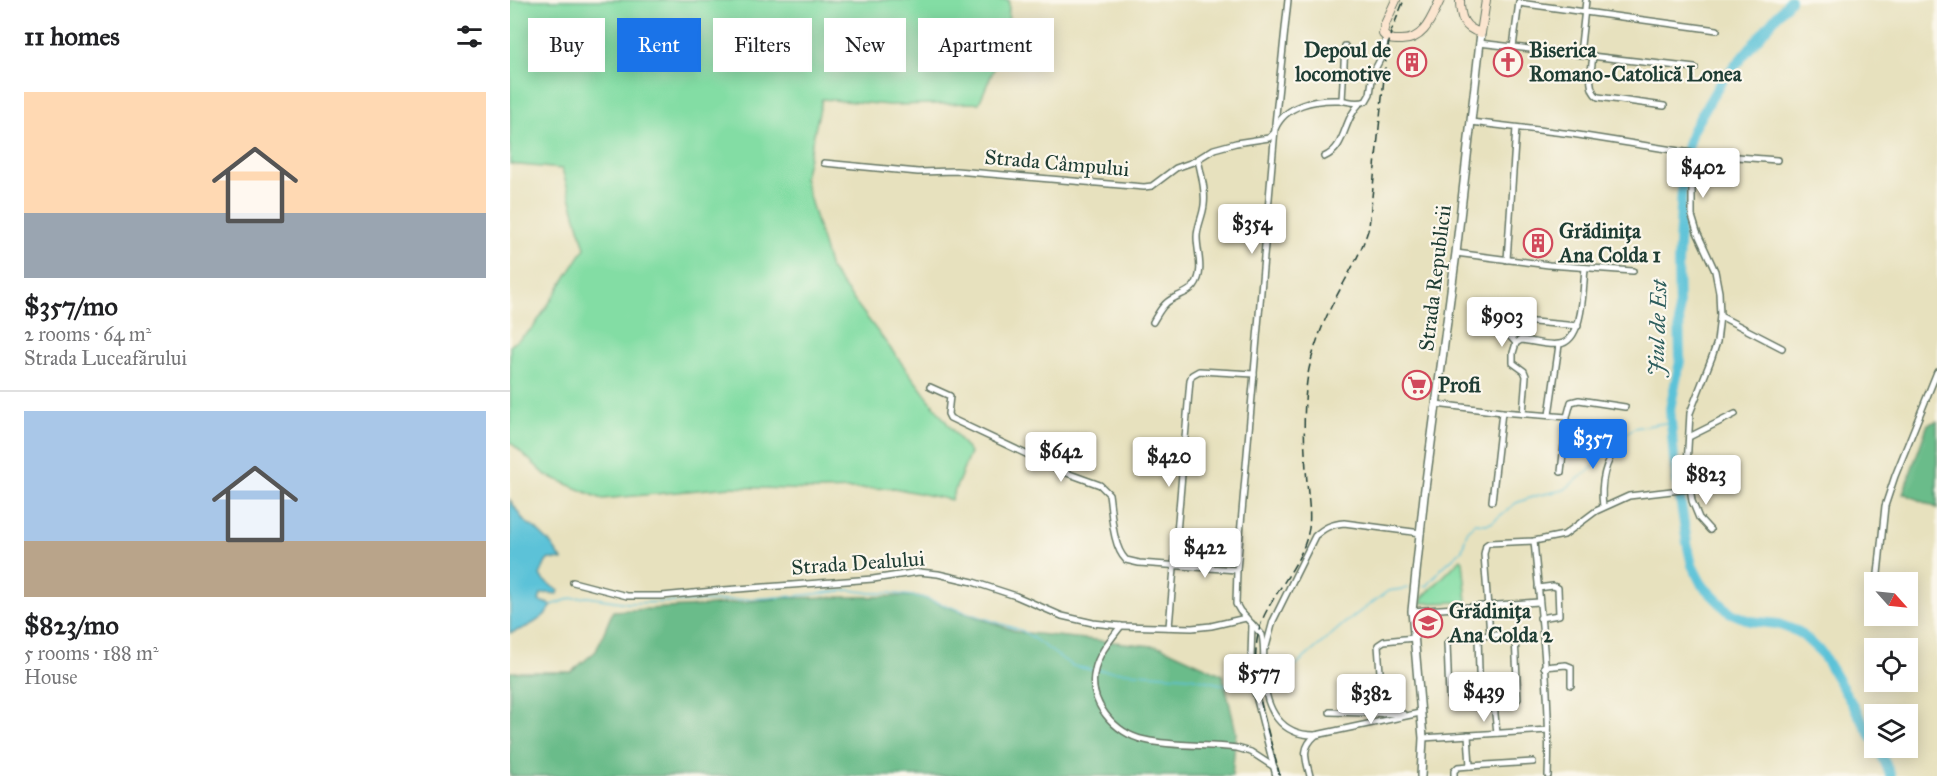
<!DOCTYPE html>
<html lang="en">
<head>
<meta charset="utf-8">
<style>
  :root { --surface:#fff; --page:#f2f2f2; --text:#202124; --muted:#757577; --line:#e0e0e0; --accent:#1a73e8 }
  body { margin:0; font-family:"IM FELL Great Primer",serif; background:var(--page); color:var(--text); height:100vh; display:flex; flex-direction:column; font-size:22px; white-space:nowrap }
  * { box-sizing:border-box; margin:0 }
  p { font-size:20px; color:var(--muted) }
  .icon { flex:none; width:33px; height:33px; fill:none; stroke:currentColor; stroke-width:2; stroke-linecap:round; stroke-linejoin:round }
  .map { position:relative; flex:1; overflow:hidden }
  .sheet { display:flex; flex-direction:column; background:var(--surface); width:510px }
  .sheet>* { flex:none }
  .guide { position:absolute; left:18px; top:18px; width:570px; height:54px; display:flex; gap:12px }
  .needle { width:39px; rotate:117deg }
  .fabs { position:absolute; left:1354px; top:572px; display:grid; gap:12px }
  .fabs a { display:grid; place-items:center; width:54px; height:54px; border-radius:0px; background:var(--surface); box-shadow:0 3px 15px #0003; font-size:30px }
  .price { position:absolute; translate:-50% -51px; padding:0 14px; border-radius:6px; background:#fff; color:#222; font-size:20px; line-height:39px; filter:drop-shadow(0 2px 3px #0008) }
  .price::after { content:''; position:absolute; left:50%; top:36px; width:18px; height:14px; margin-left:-9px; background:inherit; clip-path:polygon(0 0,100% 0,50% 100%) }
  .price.current { background:var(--accent); color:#fff }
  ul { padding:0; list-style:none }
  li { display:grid; align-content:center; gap:12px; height:318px; padding:0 24px }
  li+li { border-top:2px solid var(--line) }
  li span { display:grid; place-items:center; height:186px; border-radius:0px; color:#555 }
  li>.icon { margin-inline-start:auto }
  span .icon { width:108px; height:108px; fill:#fffc; stroke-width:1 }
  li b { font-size:26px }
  h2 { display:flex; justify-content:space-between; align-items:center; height:72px; padding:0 24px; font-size:26px }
  .chip { padding:0 21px; border-radius:0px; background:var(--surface); box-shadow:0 3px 15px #0003; font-size:21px; line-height:54px }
  .chip.current { background:var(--accent); color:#fff }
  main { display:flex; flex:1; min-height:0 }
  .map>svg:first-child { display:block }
  .green { fill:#83dda4; stroke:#518d6c; stroke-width:1.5 }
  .forest { fill:#6abc8a; stroke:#447c5f; stroke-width:1.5 }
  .water { fill:#5bc2d8; stroke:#3d8086; stroke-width:1.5 }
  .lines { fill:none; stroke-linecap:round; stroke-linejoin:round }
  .stream { stroke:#5bc2d8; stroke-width:1.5 }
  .river { stroke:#5bc2d8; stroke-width:10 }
  .minor-casing { stroke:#657664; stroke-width:8 }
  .tertiary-casing { stroke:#657664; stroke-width:10 }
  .secondary-casing { stroke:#657664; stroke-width:10 }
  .minor { stroke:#fff; stroke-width:5 }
  .tertiary { stroke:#fff; stroke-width:7 }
  .secondary { stroke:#fbe5cf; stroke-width:8 }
  .rail { stroke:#1f3d34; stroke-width:1.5; stroke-dasharray:9 4.5; stroke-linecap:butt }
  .labels { text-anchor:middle; stroke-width:4.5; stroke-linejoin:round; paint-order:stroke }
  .poi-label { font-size:21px; font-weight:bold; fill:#1f3d34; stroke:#fbf7ec; text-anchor:start }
  .street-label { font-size:21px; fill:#1f3d34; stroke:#fbf7ec }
  .water-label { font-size:22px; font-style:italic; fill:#2e5e5d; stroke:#fbf7ec }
</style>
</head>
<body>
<main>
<section class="sheet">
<h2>11 homes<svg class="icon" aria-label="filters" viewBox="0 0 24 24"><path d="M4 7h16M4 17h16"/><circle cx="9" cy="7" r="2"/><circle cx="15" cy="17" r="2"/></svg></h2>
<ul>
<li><span style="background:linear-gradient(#ffd9b3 65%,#9aa5b1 0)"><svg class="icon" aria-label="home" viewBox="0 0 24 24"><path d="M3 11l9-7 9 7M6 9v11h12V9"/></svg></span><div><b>$357/mo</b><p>2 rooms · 64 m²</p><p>Strada Luceafărului</p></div></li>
<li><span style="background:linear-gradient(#a9c7e8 70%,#b9a48a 0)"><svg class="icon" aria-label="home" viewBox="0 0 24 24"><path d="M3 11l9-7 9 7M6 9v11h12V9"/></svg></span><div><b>$823/mo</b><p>5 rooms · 188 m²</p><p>House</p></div></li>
</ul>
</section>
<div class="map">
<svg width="1427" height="776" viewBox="0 0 1427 776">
  <rect width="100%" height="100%" fill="#fbf7ec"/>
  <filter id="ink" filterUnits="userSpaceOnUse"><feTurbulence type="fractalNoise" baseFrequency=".0167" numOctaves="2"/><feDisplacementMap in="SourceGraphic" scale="12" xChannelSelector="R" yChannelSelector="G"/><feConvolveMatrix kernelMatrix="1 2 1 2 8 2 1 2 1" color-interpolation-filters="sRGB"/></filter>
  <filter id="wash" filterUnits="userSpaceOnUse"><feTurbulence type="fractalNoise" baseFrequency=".008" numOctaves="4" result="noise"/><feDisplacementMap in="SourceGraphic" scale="24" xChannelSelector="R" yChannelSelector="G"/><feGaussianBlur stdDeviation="1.35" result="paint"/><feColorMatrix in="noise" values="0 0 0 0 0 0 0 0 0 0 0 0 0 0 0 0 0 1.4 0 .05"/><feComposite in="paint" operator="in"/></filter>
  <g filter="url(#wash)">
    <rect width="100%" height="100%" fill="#e7e1be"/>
    <g class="green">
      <path d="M0 0H499L498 37 469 103 379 105 312 99 294 178 320 269 460 453 441 500 384 488 307 490 220 487 92 499 36 475 0 442V346L23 328 75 248 52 169 0 164Z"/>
      <path d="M951 559 953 561 957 602 911 603 913 597Z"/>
    </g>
    <g class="forest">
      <path d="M1427 421V508L1393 493 1418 424Z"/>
      <path d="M408 596 508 632 652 647 713 675 726 732 722 776H0V672H61L86 651 103 611 193 606 272 598Z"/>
    </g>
    <path class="water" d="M0 500 14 521 26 529 42 545 52 560 39 559 36 562 30 575 33 580 49 591 47 594 39 593 31 594 29 601 42 605C36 619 14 629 0 633Z"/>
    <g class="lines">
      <g class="stream">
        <path d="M913 586H917L932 568 952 550 957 532 965 523 976 524 981 523 1006 503 1025 496 1054 490 1088 463 1106 440 1124 428 1161 422"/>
        <path d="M42 605 62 598 78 597 118 603 206 601 285 596 340 590 361 593H380L411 597 513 631 558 663 563 666 582 670"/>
        <path d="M587 670 680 677 724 687 739 686"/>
        <path d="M760 683 770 679 836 622 878 591 899 588"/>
      </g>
      <g class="river">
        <path d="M1280 0 1209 85 1182 131 1176 152 1172 189 1168 264 1170 361 1160 409 1164 459 1177 543 1182 565 1192 585 1219 612 1240 621 1268 624 1289 632 1311 652 1365 742"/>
        <path d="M1368 747 1381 776"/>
      </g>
    </g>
  </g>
  <g filter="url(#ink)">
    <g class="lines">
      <g class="minor-casing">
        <g id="minor">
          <path d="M1009 3 1207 30"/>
          <path d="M876 37 872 56 863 73 860 94 856 101C847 105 838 101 829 100 805 99 775 105 765 129L727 570 726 604 730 611 752 635C755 648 753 663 754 677 756 709 770 736 806 735L910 713"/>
          <path d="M969 43 1185 68"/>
          <path d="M1003 47 1009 2"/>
          <path d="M1070 54 1076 0"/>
          <path d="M1083 55C1082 68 1076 89 1088 97L1154 106"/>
          <path d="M832 100 835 46"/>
          <path d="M961 122 1062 134 1188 154 1267 160"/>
          <path d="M765 124 778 0"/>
          <path d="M1188 154 1182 181V216L1187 232 1205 271 1209 292 1210 316 1207 342 1202 357 1180 413 1177 466 1182 501 1189 518 1200 530"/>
          <path d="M814 157C837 147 832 121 850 103"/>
          <path d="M314 163 408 172 446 171 634 187 642 186 666 168 683 162 704 149 726 143 759 138 764 133"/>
          <path d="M946 253 1039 265 1123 271"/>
          <path d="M997 260 1006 128"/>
          <path d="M1210 316 1272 348"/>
          <path d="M643 322C649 312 653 303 664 298 671 294 678 293 684 286 695 272 687 253 687 237 687 226 693 216 694 205 696 190 691 175 688 159"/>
          <path d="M1006 343 998 334 997 330 1001 320 1068 326"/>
          <path d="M420 387 440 396 438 414 440 418 554 472 590 485 599 494C602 513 602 546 616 560L629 563 727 570"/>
          <path d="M926 404 992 412 1057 417"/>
          <path d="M1013 414 1016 376 1014 371 1003 363V353L1006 343 1011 340C1023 341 1037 346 1049 344 1074 342 1073 286 1075 268"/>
          <path d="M1039 415 1049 345"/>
          <path d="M1179 437 1225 414"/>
          <path d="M1051 472 1057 417 1061 402 1069 400 1115 407"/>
          <path d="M982 501 992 412"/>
          <path d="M1093 507C1090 483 1094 463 1109 444"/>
          <path d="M1024 541C1031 618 1041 698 1038 776"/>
          <path d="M63 582 117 596H152L214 590 363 579 409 572 428 574 463 582 506 596 552 616 583 623 611 626 682 628 701 626 736 618"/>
          <path d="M1365 582 1368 574 1375 506 1385 476 1427 372"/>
          <path d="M1028 588 1043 586 1048 588 1049 615 1030 618"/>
          <path d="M902 611 1029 602"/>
          <path d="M742 624 741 656 745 692 766 776"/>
          <path d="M611 626C601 639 588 654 585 670 577 702 605 734 635 740 664 747 697 744 727 748L741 752 764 767"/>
          <path d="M659 627 680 380 682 375 689 371 744 374"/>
          <path d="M980 635 974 554 976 545 979 543 1024 541 1054 535 1086 511 1119 496 1179 489"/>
          <path d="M980 635H1000L1005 638 1008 699C998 708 958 707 944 705L939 697 937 643 941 640Z"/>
          <path d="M968 636 970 705"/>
          <path d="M756 647 763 621 805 536C814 528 821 524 834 523L911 533"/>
          <path d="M1034 667 1056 665 1061 667V685"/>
          <path d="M984 705 987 733"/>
          <path d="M820 712 893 714"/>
          <path d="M873 714 868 645 874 641 904 638"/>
          <path d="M913 738 1038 730"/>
          <path d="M960 766 1023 762"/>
          <path d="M800 776C796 759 790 749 806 735"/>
          <path d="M944 776V771L948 767 960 766 958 735"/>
        </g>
      </g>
      <g class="tertiary-casing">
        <path id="tertiary" d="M911 776 913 738 902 611 914 496 946 253 971 33"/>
      </g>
      <g class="secondary-casing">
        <g id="secondary">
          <path d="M886 0 875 24 873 34C878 40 882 40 890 40 914 41 921 19 930 0"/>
          <path d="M950 0C950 17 953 28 971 33L976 0"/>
        </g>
      </g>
      <use href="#minor" class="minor"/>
      <use href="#tertiary" class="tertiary"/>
      <use href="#secondary" class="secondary"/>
      <path class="rail" d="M770 776C758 728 731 659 756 612 770 585 794 559 799 528 801 512 798 498 797 482 794 446 792 405 799 369 804 347 812 325 822 305 835 279 851 255 859 227L876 58 881 32 894 0"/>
    </g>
  </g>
  <defs>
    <g id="building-ring" transform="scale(1.5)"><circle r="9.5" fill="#fbf7ec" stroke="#d1495b" stroke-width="1.5"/><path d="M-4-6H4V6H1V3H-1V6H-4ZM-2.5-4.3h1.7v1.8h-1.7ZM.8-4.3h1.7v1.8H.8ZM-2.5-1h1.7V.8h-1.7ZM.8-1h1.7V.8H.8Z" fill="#d1495b"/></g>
    <g id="church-ring" transform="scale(1.5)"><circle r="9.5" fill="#fbf7ec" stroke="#d1495b" stroke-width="1.5"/><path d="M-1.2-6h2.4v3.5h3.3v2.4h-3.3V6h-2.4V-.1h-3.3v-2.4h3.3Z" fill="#d1495b"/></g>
    <g id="supermarket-ring" transform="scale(1.5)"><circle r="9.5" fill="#fbf7ec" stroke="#d1495b" stroke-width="1.5"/><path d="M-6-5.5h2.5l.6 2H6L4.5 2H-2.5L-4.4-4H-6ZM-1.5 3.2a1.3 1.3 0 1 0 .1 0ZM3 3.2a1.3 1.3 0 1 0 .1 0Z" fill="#d1495b"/></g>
    <g id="school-ring" transform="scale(1.5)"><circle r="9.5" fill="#fbf7ec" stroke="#d1495b" stroke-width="1.5"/><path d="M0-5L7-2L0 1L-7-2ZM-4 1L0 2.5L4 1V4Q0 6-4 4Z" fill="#d1495b"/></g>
  </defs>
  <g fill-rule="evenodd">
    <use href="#building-ring" x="902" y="62"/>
    <use href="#church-ring" x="998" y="62"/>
    <use href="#building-ring" x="1028" y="243"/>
    <use href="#supermarket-ring" x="907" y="385"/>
    <use href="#school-ring" x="918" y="623"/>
  </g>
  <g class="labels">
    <g class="poi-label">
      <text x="881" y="57" text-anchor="end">Depoul de<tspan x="881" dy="24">locomotive</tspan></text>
      <text x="1019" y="57">Biserica<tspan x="1019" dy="24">Romano-Catolică Lonea</tspan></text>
      <text x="1049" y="238">Grădinița<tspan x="1049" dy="24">Ana Colda 1</tspan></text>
      <text x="928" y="392">Profi</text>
      <text x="939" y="618">Grădinița<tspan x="939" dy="24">Ana Colda 2</tspan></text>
    </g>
    <g class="street-label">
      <text transform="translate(547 163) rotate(5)" y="7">Strada Câmpului</text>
      <text transform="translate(925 278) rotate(-83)" y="7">Strada Republicii</text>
      <text transform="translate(348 563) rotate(-4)" y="7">Strada Dealului</text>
    </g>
    <g class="water-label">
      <text transform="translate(1147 328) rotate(-88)" y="8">Jiul de Est</text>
    </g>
  </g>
</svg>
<div class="fabs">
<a><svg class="needle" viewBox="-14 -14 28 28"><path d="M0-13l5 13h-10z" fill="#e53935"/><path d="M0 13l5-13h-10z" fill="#757577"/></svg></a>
<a><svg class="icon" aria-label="locate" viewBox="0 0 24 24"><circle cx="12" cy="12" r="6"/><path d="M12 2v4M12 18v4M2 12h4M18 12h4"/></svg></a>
<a><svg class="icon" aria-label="layers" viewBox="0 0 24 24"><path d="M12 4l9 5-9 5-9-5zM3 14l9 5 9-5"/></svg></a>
</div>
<b class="price" style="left:1193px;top:199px">$402</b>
<b class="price" style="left:742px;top:255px">$354</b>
<b class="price" style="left:992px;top:348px">$903</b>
<b class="price current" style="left:1083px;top:470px">$357</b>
<b class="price" style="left:551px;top:483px">$642</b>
<b class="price" style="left:659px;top:488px">$420</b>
<b class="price" style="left:1196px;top:506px">$823</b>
<b class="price" style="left:695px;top:579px">$422</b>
<b class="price" style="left:749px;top:705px">$577</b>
<b class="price" style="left:974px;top:723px">$439</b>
<b class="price" style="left:861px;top:725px">$382</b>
<div class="guide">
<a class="chip">Buy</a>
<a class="chip current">Rent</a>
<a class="chip">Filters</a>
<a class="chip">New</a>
<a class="chip">Apartment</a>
</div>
</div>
</main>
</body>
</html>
